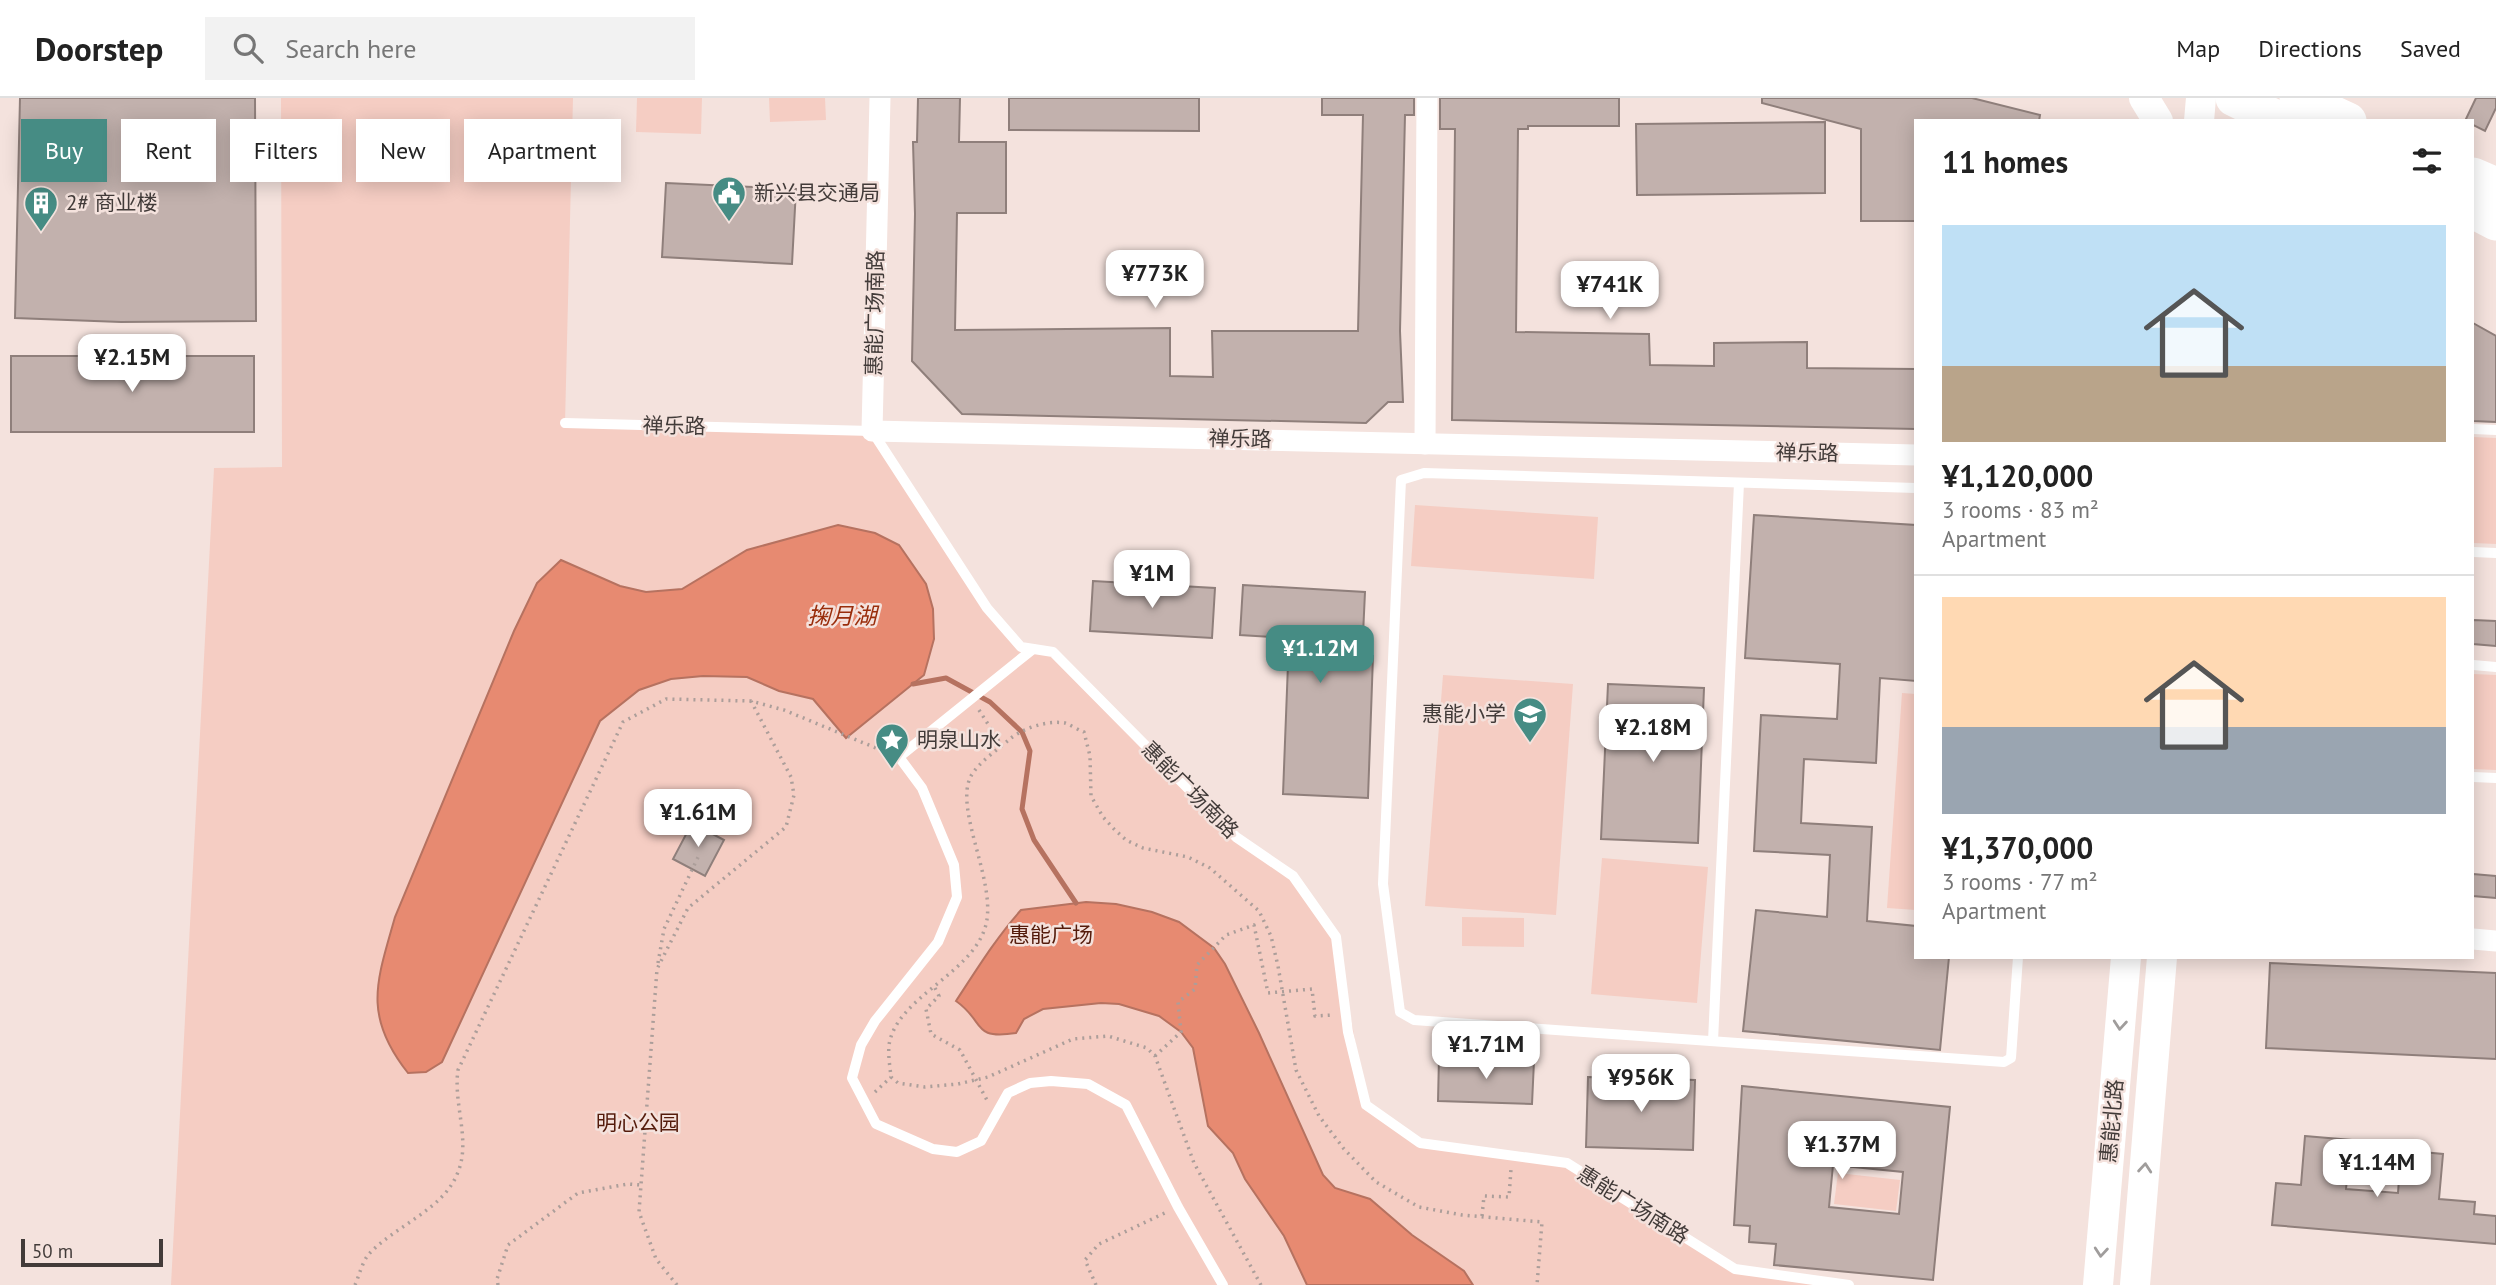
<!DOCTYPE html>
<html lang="en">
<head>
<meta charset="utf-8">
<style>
  :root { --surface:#fff; --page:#f2f2f2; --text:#222; --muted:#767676; --line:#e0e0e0; --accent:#468c84 }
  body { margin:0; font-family:"PT Sans","Noto Sans SC",sans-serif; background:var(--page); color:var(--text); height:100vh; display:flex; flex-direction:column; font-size:26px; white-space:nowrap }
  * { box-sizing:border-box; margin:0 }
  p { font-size:23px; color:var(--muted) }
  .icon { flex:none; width:38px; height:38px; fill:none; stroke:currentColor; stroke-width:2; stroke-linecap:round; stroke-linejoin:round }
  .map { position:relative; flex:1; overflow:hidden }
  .details { position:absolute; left:1914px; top:21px; width:560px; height:840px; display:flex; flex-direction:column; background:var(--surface); border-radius:0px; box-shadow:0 4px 18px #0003 }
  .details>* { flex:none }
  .top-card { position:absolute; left:21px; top:21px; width:665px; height:63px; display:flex; gap:14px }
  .scale { position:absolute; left:21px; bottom:18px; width:142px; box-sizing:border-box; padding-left:7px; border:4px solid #423b39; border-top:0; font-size:19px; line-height:24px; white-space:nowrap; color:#423b39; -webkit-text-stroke:5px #f4e2dd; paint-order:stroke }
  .price { position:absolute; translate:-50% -60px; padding:0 16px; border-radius:14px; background:#fff; color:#222; font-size:23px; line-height:46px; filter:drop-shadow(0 2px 4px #0008) }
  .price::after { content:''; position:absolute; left:50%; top:42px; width:21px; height:16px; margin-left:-10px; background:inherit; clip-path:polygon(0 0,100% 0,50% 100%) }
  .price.selected { background:var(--accent); color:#fff }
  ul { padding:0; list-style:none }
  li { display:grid; align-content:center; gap:14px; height:371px; padding:0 28px }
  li+li { border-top:2px solid var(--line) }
  li span { display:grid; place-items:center; height:217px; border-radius:0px; color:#555 }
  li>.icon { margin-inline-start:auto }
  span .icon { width:126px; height:126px; fill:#fffc; stroke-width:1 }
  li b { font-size:30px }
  h2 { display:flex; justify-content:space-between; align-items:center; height:84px; padding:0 28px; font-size:30px }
  .tag { padding:0 24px; border-radius:0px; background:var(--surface); box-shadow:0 4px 18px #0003; font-size:24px; line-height:63px }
  .tag.selected { background:var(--accent); color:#fff }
  header { display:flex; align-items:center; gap:42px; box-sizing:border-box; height:98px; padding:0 35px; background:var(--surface); border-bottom:2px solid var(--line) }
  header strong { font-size:33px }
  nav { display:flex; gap:38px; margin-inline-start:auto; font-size:24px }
  .search { width:490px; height:63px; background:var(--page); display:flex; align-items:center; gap:18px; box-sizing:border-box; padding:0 24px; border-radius:0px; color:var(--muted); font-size:26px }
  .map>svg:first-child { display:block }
  .green { fill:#f5cdc3 }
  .water { fill:#e78a71; stroke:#b67260; stroke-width:2 }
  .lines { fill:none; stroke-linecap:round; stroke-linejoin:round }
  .stream { stroke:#b67260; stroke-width:5 }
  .building { fill:#c2b1ad; stroke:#8f7f7b; stroke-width:2; fill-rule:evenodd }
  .path { stroke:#ac9e9a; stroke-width:3.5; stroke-dasharray:2 5; stroke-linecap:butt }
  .lane { stroke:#fff; stroke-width:10 }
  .street { stroke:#fff; stroke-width:21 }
  .secondary { stroke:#fff; stroke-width:30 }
  .highway { stroke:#fff; stroke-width:37 }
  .oneway { stroke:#a09d9c }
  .labels { text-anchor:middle; stroke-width:5; stroke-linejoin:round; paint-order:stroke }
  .poi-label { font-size:21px; fill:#423b39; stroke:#f4e2dd; text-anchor:start }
  .street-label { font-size:21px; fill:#423b39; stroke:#f4e2dd }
  .park-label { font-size:21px; fill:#541b0b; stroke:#f4e2dd }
  .water-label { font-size:23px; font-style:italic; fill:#992d0b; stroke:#f4e2dd }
</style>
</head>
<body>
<header>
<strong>Doorstep</strong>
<div class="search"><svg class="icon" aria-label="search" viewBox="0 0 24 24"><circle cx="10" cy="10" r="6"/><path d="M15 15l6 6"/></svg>Search here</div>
<nav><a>Map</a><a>Directions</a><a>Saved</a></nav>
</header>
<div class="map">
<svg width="2496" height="1187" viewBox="0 0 2496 1187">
  <rect width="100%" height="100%" fill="#f4e2dd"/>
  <g class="green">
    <path d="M281 0H573L565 325 872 333 987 510 1021 549 1053 554 1236 739 1293 778 1336 839 1367 1007 1420 1045 1567 1065 1735 1171 1849 1187H171L214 370 282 369Z"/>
    <path d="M637 0H702L701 36 636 34Z"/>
    <path d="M769 0H825L826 22 770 24Z"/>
    <path d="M2473 339 2496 340V446L2473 445Z"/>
    <path d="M1415 407 1598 419 1594 481 1411 468Z"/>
    <path d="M2473 576 2496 577V672L2473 671Z"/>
    <path d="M1443 577 1573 586 1556 817 1425 808Z"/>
    <path d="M1902 595 1916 596V812L1887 810Z"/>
    <path d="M1602 760 1708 769 1697 905 1591 896Z"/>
    <path d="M1462 819 1524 820V849L1462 848Z"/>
    <path d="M1838 1075 1900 1082 1896 1113 1834 1106Z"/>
  </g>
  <g class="water">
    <path d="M838 427 875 435 899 447 926 486 933 511 934 541 924 577 846 640 813 601 779 593 747 579 703 578 671 581 639 592 600 623 442 964 426 974 408 975C362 917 377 883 395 819L514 533 537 485 561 462 620 488 646 494 682 491 747 452Z"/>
    <path d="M1086 804 1116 806 1152 814 1179 824 1214 850 1225 866 1259 935 1323 1077 1335 1090 1370 1101 1412 1137 1464 1173 1473 1187H1307L1284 1138 1245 1081 1233 1055 1208 1028 1193 950 1181 934 1159 918 1119 906 1101 905 1043 911 1024 921 1016 935C971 942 986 924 956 903 977 871 996 840 1021 812Z"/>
  </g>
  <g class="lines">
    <path class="stream" d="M913 586 946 580 990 604 1022 634 1030 653 1022 711 1034 742 1076 805"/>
  </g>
  <g class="building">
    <path d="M20 0H255L256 223 121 224 15 220Z"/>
    <path d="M918 0H960L959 44H1006V115H957L955 232 1170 230V278L1213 279 1212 233H1358L1363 17H1322V0H1414V17H1405L1400 233 1403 304H1388L1366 325 962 316 912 263 915 116 913 44H917Z"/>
    <path d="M1009 0H1199V33L1009 32Z"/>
    <path d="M1440 0H1619V28H1528V31H1518L1516 234 1649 236 1650 267 1714 268V245L1807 244V270L1916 271V331L1452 322 1455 31H1440Z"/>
    <path d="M1762 0H1972L2040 17 2039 23H1916V123H1861V31L1762 5Z"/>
    <path d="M2476 0H2496V10L2485 33 2473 27V23H2465Z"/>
    <path d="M1825 24V95L1637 97 1636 26Z"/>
    <path d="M666 85 796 91 792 166 662 159Z"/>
    <path d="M2473 225 2496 238V324L2473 323Z"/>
    <rect x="11" y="258" width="243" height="76"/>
    <path d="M1754 417 1916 427V583L1880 580 1876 665 1804 661 1801 725 1872 729 1867 823 1916 828V859H1949L1940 952 1743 933 1756 812 1827 819 1830 757 1754 753 1761 617 1837 621 1840 566 1745 560Z"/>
    <path d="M1093 483 1215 490 1212 540 1090 533Z"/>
    <path d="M1243 487 1365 494 1362 558H1373L1368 700 1283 696 1289 540 1240 537Z"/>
    <path d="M2473 522 2496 523V548L2473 546Z"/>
    <path d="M1608 586 1704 590 1698 745 1601 741Z"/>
    <path d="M692 725 724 742 705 778 673 761Z"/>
    <path d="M2473 776 2496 778V800L2473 798Z"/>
    <path d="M2270 865 2496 875V961L2266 950Z"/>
    <path d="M1439 959 1534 963 1532 1006 1438 1003Z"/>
    <path d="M1588 979 1695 982 1693 1052 1586 1049Z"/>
    <path d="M1742 988 1950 1009 1933 1182 1774 1167 1776 1146 1749 1144 1750 1128 1734 1127ZM1833 1067 1903 1074 1899 1116 1829 1109Z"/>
    <path d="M2305 1038 2351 1042 2346 1091 2398 1095 2401 1052 2443 1056 2439 1101 2475 1104 2474 1116 2496 1118V1146L2272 1127 2276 1085 2301 1087Z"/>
  </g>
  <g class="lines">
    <g class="path">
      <path d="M979 612 1002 648"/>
      <path d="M658 865 664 831 699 757"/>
      <path d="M935 890 939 898 926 911 931 936 960 952 988 1004"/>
      <path d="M1155 958 1181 934 1178 904 1195 891 1197 867 1226 837 1254 827 1268 895 1312 891 1315 918 1332 917"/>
      <path d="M875 994 891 979"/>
      <path d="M1482 1118 1484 1098 1509 1099 1511 1071"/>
      <path d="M355 1187C359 1178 362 1165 368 1157 394 1128 444 1112 458 1074 471 1042 453 1006 458 972L623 624 666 601 751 603 784 612 888 655"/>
      <path d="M498 1187 497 1181 508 1147 578 1095 628 1086 641 1087"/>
      <path d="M677 1187 656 1161 639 1114 657 871 688 810 786 729 794 697 791 679 751 603"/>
      <path d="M1096 1187 1085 1162 1099 1146 1167 1114"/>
      <path d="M1261 1187 1194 1065 1155 958 1147 950 1108 938 1073 941 988 979 958 986 925 989 898 985 891 979C890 969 888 958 889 947 896 900 970 877 985 830 999 787 953 712 971 678 978 665 998 651 1010 641 1023 630 1048 622 1065 625 1071 627 1078 632 1084 634L1090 658 1091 698 1103 719 1114 731 1126 742 1143 750 1188 759 1210 770 1259 813 1271 838 1278 868 1296 972 1319 1018 1344 1051 1376 1084 1419 1109 1462 1117 1542 1124 1537 1187"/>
    </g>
    <g class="lane">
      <path d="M565 325 872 333 987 510 1021 549 1053 554 1236 739 1293 778 1336 839 1348 934 1366 1007 1420 1045 1567 1065 1735 1171 1849 1187"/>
      <path d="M2473 331 2496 332"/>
      <path d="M1916 390 1424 375 1401 382 1383 786 1400 914 1414 922 2004 964 2011 960 2018 859"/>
      <path d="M2473 454 2496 455"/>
      <path d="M1033 551 899 659 922 690 954 767 957 799 938 844 875 923 861 947 852 980 876 1026 933 1051 957 1054 981 1043 1008 995 1030 985 1051 983 1088 986 1126 1007 1178 1109 1223 1187"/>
      <path d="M2473 567 2496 569"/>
      <path d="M2473 679 2496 680"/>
      <path d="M1713 943 1739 385"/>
    </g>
    <g class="street">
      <path d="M880 0 872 333 1916 357"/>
      <path d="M1425 346 1427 0"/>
      <path d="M2473 841 2496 843"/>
    </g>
    <g class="secondary">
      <path d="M2144 0 2158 23"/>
      <path d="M2199 23 2201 0"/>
      <path d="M2098 1187 2126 859"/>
      <path d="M2135 1187 2162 859"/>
    </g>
    <g class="highway">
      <path d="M2234 0 2281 23"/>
      <path d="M2298 0 2348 23"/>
      <path d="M2473 78 2496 88"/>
      <path d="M2473 112 2496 124"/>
    </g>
  </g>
  <defs><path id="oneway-chevron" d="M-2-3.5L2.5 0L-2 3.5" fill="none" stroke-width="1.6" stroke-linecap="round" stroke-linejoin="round" transform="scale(1.75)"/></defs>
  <g class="oneway">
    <use href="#oneway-chevron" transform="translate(2120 927) rotate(95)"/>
    <use href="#oneway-chevron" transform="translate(2145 1070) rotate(-85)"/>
    <use href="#oneway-chevron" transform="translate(2101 1154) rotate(95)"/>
  </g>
  <defs>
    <g id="civic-pin" transform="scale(1.75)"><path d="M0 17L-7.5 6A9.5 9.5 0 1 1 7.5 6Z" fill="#468c84" stroke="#f4e2dd"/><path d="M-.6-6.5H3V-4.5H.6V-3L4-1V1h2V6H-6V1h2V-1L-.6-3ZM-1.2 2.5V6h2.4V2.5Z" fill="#fff"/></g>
    <g id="building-pin" transform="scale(1.75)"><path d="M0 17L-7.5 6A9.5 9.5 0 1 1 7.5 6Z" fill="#468c84" stroke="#f4e2dd"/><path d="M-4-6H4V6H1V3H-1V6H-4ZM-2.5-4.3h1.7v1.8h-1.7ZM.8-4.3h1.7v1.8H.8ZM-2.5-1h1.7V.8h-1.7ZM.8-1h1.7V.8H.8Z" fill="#fff"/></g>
    <g id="school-pin" transform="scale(1.75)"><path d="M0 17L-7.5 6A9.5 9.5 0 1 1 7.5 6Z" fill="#468c84" stroke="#f4e2dd"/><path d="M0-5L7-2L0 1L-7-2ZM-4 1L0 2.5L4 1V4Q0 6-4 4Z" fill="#fff"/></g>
    <g id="sight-pin" transform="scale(1.75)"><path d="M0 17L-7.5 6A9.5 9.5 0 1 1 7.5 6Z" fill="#468c84" stroke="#f4e2dd"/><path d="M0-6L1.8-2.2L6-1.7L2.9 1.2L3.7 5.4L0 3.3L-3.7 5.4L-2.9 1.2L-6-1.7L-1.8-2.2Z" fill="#fff"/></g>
  </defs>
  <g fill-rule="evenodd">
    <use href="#civic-pin" x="729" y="95"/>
    <use href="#building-pin" x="41" y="105"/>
    <use href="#school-pin" x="1530" y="616"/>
    <use href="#sight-pin" x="892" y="642"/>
  </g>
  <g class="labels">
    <g class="poi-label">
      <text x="754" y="102">新兴县交通局</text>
      <text x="66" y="112">2# 商业楼</text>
      <text x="1506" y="623" text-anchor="end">惠能小学</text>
      <text x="917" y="649">明泉山水</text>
    </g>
    <g class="street-label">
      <text transform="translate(875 215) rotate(-89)" y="7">惠能广场南路</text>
      <text transform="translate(674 328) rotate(1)" y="7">禅乐路</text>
      <text transform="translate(1240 341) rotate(1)" y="7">禅乐路</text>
      <text transform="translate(1807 355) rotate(1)" y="7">禅乐路</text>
      <text transform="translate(1190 692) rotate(45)" y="7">惠能广场南路</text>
      <text transform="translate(2112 1023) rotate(-85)" y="7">惠能北路</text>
      <text transform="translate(1633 1107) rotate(32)" y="7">惠能广场南路</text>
    </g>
    <g class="park-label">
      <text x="1051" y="844">惠能广场</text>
      <text x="638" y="1032">明心公园</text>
    </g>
    <g class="water-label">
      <text x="842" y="526">掬月湖</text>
    </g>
  </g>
</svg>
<div class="scale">50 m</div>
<b class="price" style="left:1155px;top:212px">¥773K</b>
<b class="price" style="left:1610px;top:223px">¥741K</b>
<b class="price" style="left:132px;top:296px">¥2.15M</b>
<b class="price" style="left:1152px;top:512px">¥1M</b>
<b class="price selected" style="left:1320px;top:587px">¥1.12M</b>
<b class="price" style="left:1653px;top:666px">¥2.18M</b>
<b class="price" style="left:698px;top:751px">¥1.61M</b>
<b class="price" style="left:1486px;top:983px">¥1.71M</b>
<b class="price" style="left:1641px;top:1016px">¥956K</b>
<b class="price" style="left:1842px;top:1083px">¥1.37M</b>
<b class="price" style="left:2377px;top:1101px">¥1.14M</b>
<div class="top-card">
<a class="tag selected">Buy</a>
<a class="tag">Rent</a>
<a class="tag">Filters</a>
<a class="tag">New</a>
<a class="tag">Apartment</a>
</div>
<section class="details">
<h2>11 homes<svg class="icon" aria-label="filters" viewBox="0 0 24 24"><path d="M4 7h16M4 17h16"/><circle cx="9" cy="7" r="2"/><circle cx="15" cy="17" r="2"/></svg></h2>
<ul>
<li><span style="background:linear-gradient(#bfe0f5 65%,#b9a48a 0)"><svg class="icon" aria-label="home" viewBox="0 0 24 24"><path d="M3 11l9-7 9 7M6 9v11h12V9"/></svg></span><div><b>¥1,120,000</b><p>3 rooms · 83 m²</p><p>Apartment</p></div></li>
<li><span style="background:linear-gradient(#ffd9b3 60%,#9aa5b1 0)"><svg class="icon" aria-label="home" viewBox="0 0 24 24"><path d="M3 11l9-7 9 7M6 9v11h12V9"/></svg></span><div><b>¥1,370,000</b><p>3 rooms · 77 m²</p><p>Apartment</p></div></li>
</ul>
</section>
</div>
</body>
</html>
